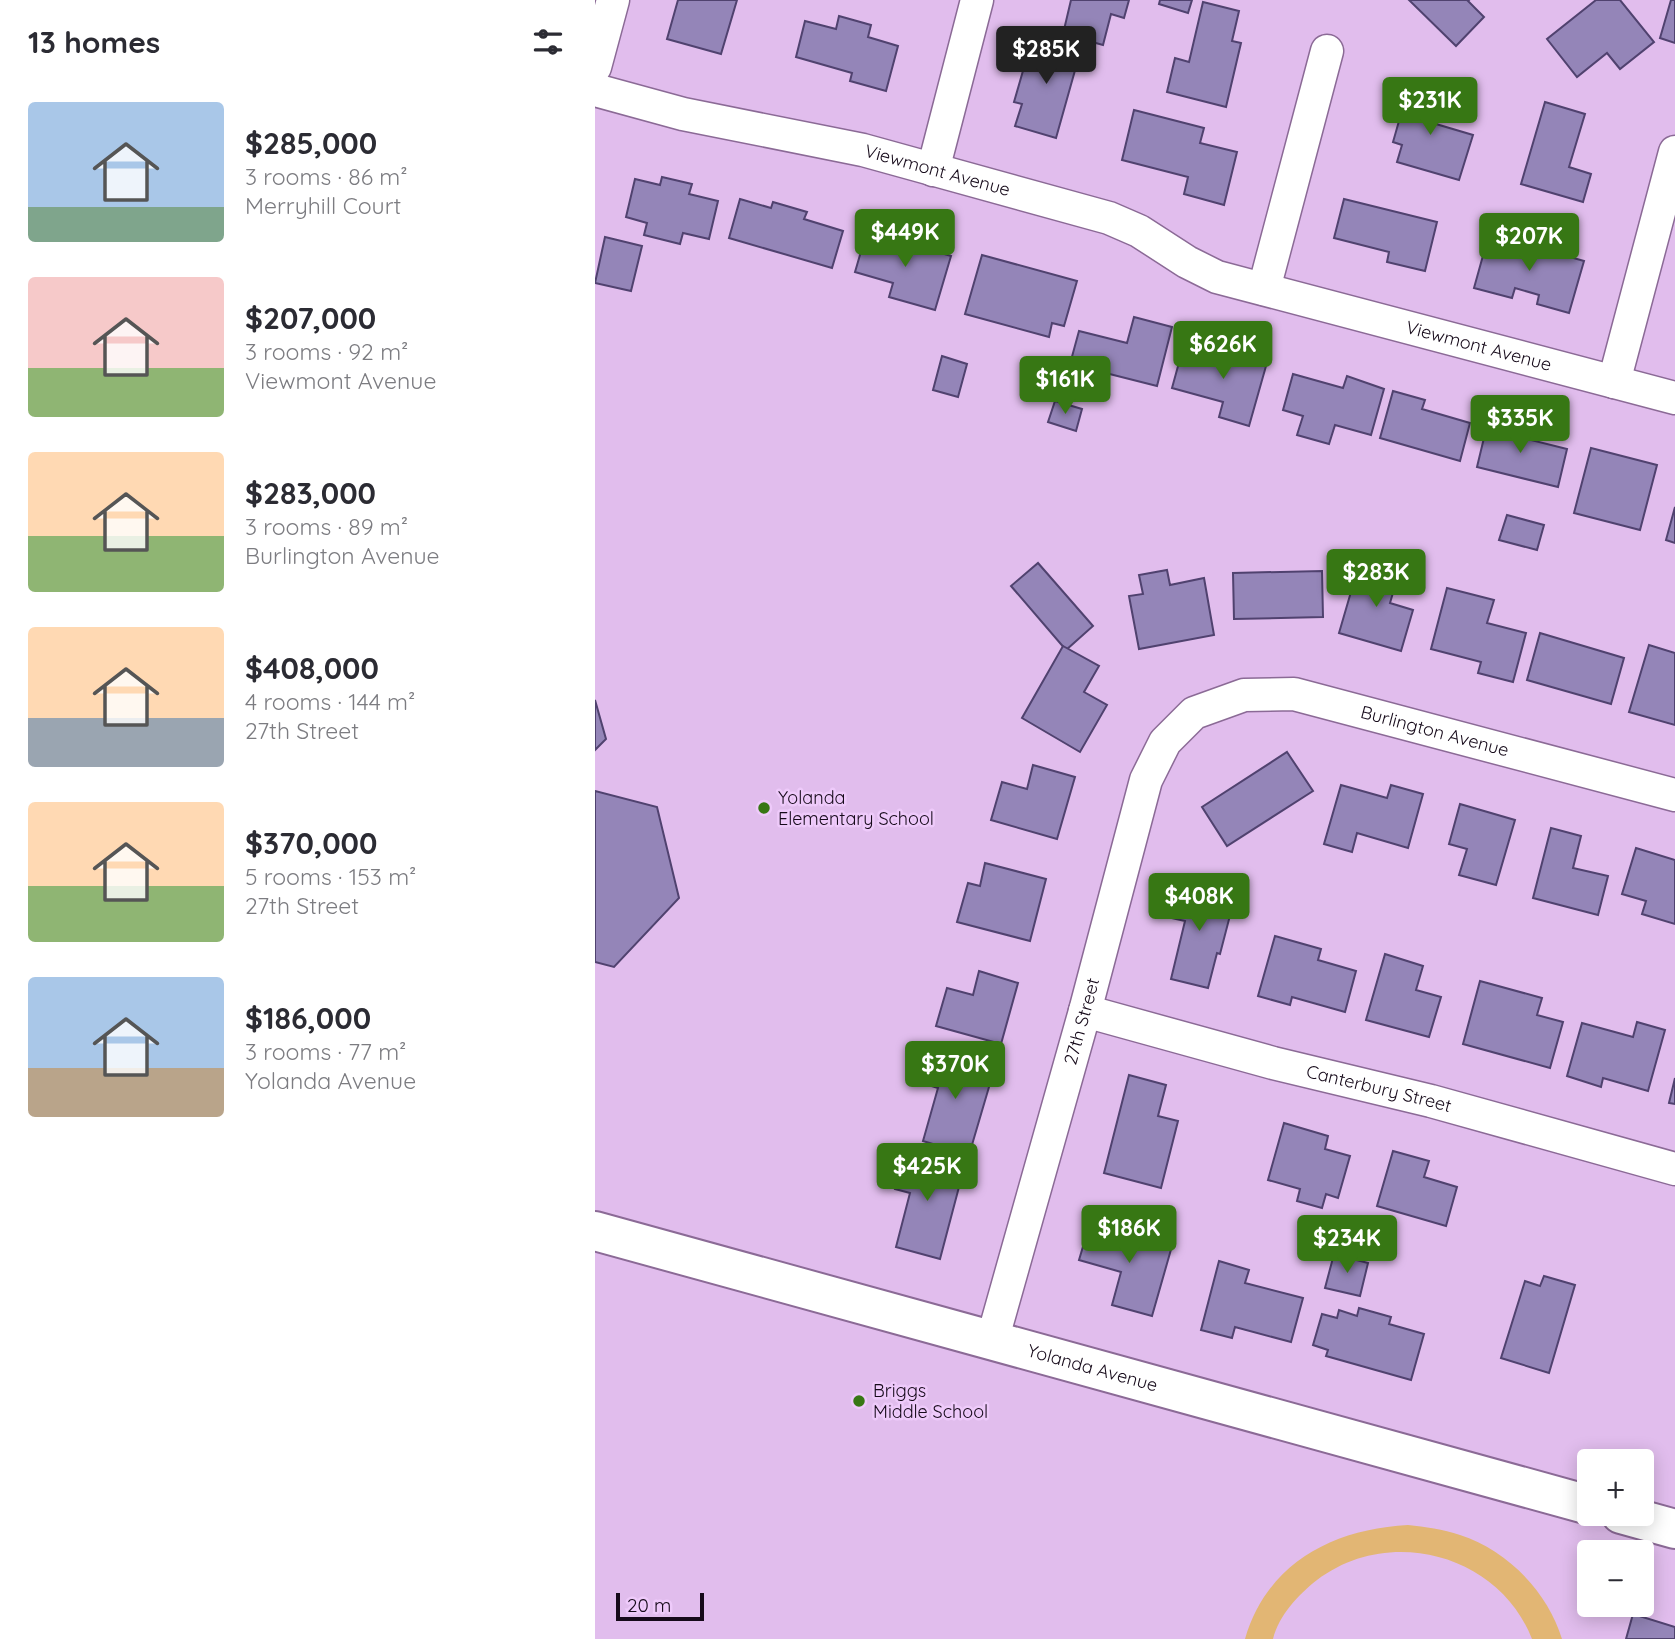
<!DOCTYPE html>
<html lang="en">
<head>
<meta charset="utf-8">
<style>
  :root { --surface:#fff; --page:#f2f2f3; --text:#2b2b33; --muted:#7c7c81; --accent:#377714 }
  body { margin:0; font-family:Quicksand,sans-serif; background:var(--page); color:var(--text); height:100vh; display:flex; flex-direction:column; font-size:26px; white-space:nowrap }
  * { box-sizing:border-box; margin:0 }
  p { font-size:23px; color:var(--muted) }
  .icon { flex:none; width:38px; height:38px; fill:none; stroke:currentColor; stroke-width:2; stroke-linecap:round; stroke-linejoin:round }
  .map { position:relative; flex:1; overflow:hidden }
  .details { display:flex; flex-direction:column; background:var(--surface); width:595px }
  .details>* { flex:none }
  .tools { position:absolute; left:982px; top:1449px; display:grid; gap:14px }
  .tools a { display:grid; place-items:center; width:77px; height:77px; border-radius:7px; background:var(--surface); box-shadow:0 4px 18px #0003; font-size:35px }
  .scale { position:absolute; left:21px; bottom:18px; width:88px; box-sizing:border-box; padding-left:7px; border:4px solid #160a1a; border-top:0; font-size:19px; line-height:24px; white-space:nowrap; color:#160a1a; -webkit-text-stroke:5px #eecafa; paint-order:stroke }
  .price { position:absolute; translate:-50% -60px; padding:0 16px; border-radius:7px; background:var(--accent); color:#fff; font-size:23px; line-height:46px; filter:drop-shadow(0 2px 4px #0008) }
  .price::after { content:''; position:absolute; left:50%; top:42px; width:21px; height:16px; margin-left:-10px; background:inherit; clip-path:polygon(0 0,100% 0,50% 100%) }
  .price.active { background:#222; color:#fff }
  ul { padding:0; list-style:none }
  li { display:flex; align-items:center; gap:21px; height:175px; padding:0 28px }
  li span { display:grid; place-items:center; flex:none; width:196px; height:140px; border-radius:7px; color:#555 }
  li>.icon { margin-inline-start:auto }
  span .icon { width:84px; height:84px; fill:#fffc; stroke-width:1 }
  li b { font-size:30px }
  h2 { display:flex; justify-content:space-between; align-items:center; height:84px; padding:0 28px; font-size:30px }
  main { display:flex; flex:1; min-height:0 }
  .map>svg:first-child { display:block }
  .green { fill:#e2b674 }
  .building { fill:#9485b8; stroke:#50426f; stroke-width:2 }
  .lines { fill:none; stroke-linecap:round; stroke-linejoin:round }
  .minor-casing { stroke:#8b6a96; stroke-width:35 }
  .tertiary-casing { stroke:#8b6a96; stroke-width:42 }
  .minor { stroke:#fff; stroke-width:32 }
  .tertiary { stroke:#fff; stroke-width:38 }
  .poi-dot { fill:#377714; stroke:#eecafa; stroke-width:2.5 }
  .labels { text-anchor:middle; stroke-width:5; stroke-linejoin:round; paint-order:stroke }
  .street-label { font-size:18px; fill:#160a1a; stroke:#eecafa }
  .poi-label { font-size:18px; fill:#160a1a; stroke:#eecafa; text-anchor:start }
</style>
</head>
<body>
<main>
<section class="details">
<h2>13 homes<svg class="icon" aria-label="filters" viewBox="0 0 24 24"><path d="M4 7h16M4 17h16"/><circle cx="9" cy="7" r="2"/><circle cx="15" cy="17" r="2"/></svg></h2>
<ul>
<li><span style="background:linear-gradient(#a9c7e8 75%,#7fa58c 0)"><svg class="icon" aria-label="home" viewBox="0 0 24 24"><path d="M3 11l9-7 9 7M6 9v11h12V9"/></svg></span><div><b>$285,000</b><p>3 rooms · 86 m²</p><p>Merryhill Court</p></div></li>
<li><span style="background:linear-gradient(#f6c9c9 65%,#8fb573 0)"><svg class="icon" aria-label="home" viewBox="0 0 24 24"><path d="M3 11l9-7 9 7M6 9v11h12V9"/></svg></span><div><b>$207,000</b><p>3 rooms · 92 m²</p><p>Viewmont Avenue</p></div></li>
<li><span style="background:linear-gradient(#ffd9b3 60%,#8fb573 0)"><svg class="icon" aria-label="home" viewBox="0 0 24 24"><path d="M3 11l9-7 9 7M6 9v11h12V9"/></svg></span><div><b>$283,000</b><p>3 rooms · 89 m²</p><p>Burlington Avenue</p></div></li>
<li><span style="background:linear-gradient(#ffd9b3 65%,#9aa5b1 0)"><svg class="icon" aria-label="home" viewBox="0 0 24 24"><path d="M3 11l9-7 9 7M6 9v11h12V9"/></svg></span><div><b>$408,000</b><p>4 rooms · 144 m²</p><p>27th Street</p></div></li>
<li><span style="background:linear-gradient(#ffd9b3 60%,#8fb573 0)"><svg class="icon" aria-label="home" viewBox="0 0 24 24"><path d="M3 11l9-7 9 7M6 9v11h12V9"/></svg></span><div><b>$370,000</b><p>5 rooms · 153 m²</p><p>27th Street</p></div></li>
<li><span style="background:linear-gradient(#a9c7e8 65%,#b9a48a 0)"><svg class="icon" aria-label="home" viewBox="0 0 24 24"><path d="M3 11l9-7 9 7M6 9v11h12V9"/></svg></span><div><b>$186,000</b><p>3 rooms · 77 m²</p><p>Yolanda Avenue</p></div></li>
</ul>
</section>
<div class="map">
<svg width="1080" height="1639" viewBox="0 0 1080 1639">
  <rect width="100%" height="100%" fill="#e1bded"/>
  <path class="green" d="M813 1525C830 1527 848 1529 865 1535 912 1550 953 1592 967 1639H937C904 1554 794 1525 722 1580 703 1595 684 1615 678 1639H650C672 1563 738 1529 813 1525Z"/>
  <g class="building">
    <path d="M83 0H142L126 54 72 39Z"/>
    <path d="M476 0H534L529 18 516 14 508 45 468 34Z"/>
    <path d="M565 0H597L593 13 564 4Z"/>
    <path d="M814 0H874L873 1 889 17 861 46Z"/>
    <path d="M1001 0H1025L1059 42 1025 69 1012 53 982 77 952 39Z"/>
    <path d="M1076 0H1080V43L1065 38Z"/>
    <path d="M608 2 644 11 637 41 646 43 631 107 572 92 580 58 594 62Z"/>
    <path d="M244 16 276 25 273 37 303 46 291 91 255 81 257 73 201 57 210 21 241 29Z"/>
    <path d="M438 36 486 49 461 138 420 126 427 104 419 102Z"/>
    <path d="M814 86 849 97 841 124 878 135 864 180 802 162 807 145 798 142Z"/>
    <path d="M950 102 990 114 974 167 996 174 988 202 926 184Z"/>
    <path d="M539 110 609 128 605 143 642 152 629 205 589 194 593 177 527 160Z"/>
    <path d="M67 177 97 184 94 194 123 201 114 239 88 233 85 244 49 235 52 223 31 217 40 179 65 185Z"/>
    <path d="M145 199 176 208 178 202 212 212 209 219 248 231 237 268 134 238Z"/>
    <path d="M749 199 842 222 830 271 792 262 794 252 739 238Z"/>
    <path d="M272 231 356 256 340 310 294 297 298 283 260 272Z"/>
    <path d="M894 234 989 261 974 313 942 304 944 295 920 288 917 298 879 288Z"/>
    <path d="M10 237 47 246 36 291 0 283Z"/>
    <path d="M387 255 482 281 469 326 457 323 454 337 370 314Z"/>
    <path d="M539 317 577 327 562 386 475 364 484 331 532 343Z"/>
    <path d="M588 348 635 361 639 349 673 359 654 426 624 417 628 402 577 388Z"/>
    <path d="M347 356 372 364 363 397 338 390Z"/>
    <path d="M698 374 748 388 752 376 789 389 776 435 740 425 734 444 702 435 708 416 688 410Z"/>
    <path d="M798 391 830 400 827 409 875 423 865 461 785 438Z"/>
    <path d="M460 401 487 409 481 431 453 422Z"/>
    <path d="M894 417 926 426 924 437 972 449 963 487 882 467Z"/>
    <path d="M996 448 1062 465 1045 530 979 513Z"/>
    <path d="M1080 507V543L1071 540Z"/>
    <path d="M912 515 949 525 942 550 904 540Z"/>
    <path d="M765 561 804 572 795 603 818 610 806 651 744 633Z"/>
    <path d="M443 563 498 626 471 650 416 586Z"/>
    <path d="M572 570 575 585 609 578 619 635 544 649 534 596 548 594 544 575Z"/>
    <path d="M727 571 728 617 639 619 638 573Z"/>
    <path d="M852 588 899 600 892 623 931 633 918 682 883 673 886 662 836 649Z"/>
    <path d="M945 633 1029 658 1016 704 932 680Z"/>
    <path d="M1054 645 1080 653V725L1034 712Z"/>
    <path d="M468 646 504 666 489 692 512 705 485 752 427 718Z"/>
    <path d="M0 700 11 739 0 750Z"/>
    <path d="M692 752 718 791 632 846 607 807Z"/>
    <path d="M438 765 480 777 462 839 396 820 407 782 432 789Z"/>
    <path d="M746 785 792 798 796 785 828 794 813 848 762 833 757 852 729 844Z"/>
    <path d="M0 791 62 807 84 898 19 967 0 962Z"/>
    <path d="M865 804 920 820 901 885 864 875 872 849 854 844Z"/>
    <path d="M956 828 986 836 978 868 1013 876 1003 915 938 898Z"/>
    <path d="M1041 848 1080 860V924L1047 914 1051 901 1027 894Z"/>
    <path d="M390 863 451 879 435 941 362 922 373 883 385 886Z"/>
    <path d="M580 885 639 900 625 954 622 953 613 988 576 979 590 921 572 917Z"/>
    <path d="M680 936 726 949 723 960 761 971 750 1012 697 997 695 1005 663 996Z"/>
    <path d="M790 954 828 966 821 990 846 997 834 1037 771 1020Z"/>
    <path d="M384 971 423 983 406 1044 341 1026 352 988 378 995Z"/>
    <path d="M885 981 947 998 942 1015 968 1022 955 1068 868 1044Z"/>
    <path d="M1042 1022 1070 1030 1053 1091 1008 1078 1006 1087 972 1076 987 1023 1038 1037Z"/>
    <path d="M333 1051 399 1070 374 1155 328 1141 343 1088 324 1082Z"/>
    <path d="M534 1075 571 1085 563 1116 583 1121 566 1188 509 1173Z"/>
    <path d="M1080 1078V1104L1074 1103Z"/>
    <path d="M689 1123 733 1136 730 1149 755 1156 743 1198 731 1194 727 1208 702 1201 705 1189 673 1180Z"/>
    <path d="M798 1151 834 1161 829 1177 862 1187 851 1226 782 1206Z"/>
    <path d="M310 1152 369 1168 345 1259 301 1247 315 1193 300 1189Z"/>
    <path d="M495 1223 577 1246 557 1316 517 1305 526 1272 484 1260Z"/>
    <path d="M739 1254 773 1263 765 1296 730 1288Z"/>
    <path d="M624 1261 654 1270 650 1283 708 1298 696 1342 640 1327 637 1338 606 1330Z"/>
    <path d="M949 1276 980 1285 954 1373 906 1358 930 1281 945 1286Z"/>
    <path d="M764 1308 796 1317 794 1324 829 1334 816 1380 731 1356 733 1350 718 1345 727 1314 742 1318 744 1310 762 1316Z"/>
    <path d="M1038 1614 1080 1627V1639H1031Z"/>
  </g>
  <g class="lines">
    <g class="minor-casing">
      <g id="minor">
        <path d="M0 67 18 0"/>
        <path id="s1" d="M0 90 88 114 268 150 514 218 544 231 592 262 622 277 1080 398"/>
        <path d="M338 170 382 0"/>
        <path d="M669 289 732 51"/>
        <path d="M1019 382 1080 152"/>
        <path id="s2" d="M490 1011 678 1063 836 1101 1080 1169"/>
        <path id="s3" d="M397 1341 490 1011 551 780 570 742 599 713 649 695 699 694 1080 795"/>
      </g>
    </g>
    <g class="tertiary-casing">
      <g id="tertiary">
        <path id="s4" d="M0 1231 994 1505"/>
        <path d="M1026 1514 1080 1529"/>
      </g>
    </g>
    <use href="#minor" class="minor"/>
    <use href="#tertiary" class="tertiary"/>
  </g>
  <g class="poi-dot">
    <circle cx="169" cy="808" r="7"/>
    <circle cx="264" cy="1401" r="7"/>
  </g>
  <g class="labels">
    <g class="street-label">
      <text dy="6" stroke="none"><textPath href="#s1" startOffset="352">Viewmont Avenue</textPath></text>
      <text dy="6" stroke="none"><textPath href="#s1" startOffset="924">Viewmont Avenue</textPath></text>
      <text dy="6" stroke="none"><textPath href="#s3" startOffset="914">Burlington Avenue</textPath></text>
      <text dy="6" stroke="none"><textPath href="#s3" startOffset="332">27th Street</textPath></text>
      <text dy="6" stroke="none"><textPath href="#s2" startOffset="304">Canterbury Street</textPath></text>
      <text dy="6" stroke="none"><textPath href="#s4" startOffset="516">Yolanda Avenue</textPath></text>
    </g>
    <g class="poi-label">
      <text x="183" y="804">Yolanda<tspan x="183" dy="21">Elementary School</tspan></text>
      <text x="278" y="1397">Briggs<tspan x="278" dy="21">Middle School</tspan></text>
    </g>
  </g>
</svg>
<div class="tools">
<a>+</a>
<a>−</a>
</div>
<div class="scale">20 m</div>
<b class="price active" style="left:451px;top:86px">$285K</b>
<b class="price" style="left:835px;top:137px">$231K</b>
<b class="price" style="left:310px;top:269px">$449K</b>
<b class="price" style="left:934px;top:273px">$207K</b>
<b class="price" style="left:628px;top:381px">$626K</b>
<b class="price" style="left:470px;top:416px">$161K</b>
<b class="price" style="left:925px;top:455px">$335K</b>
<b class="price" style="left:781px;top:609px">$283K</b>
<b class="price" style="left:604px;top:933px">$408K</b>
<b class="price" style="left:360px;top:1101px">$370K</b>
<b class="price" style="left:332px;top:1203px">$425K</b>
<b class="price" style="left:534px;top:1265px">$186K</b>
<b class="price" style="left:752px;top:1275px">$234K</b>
</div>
</main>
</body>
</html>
